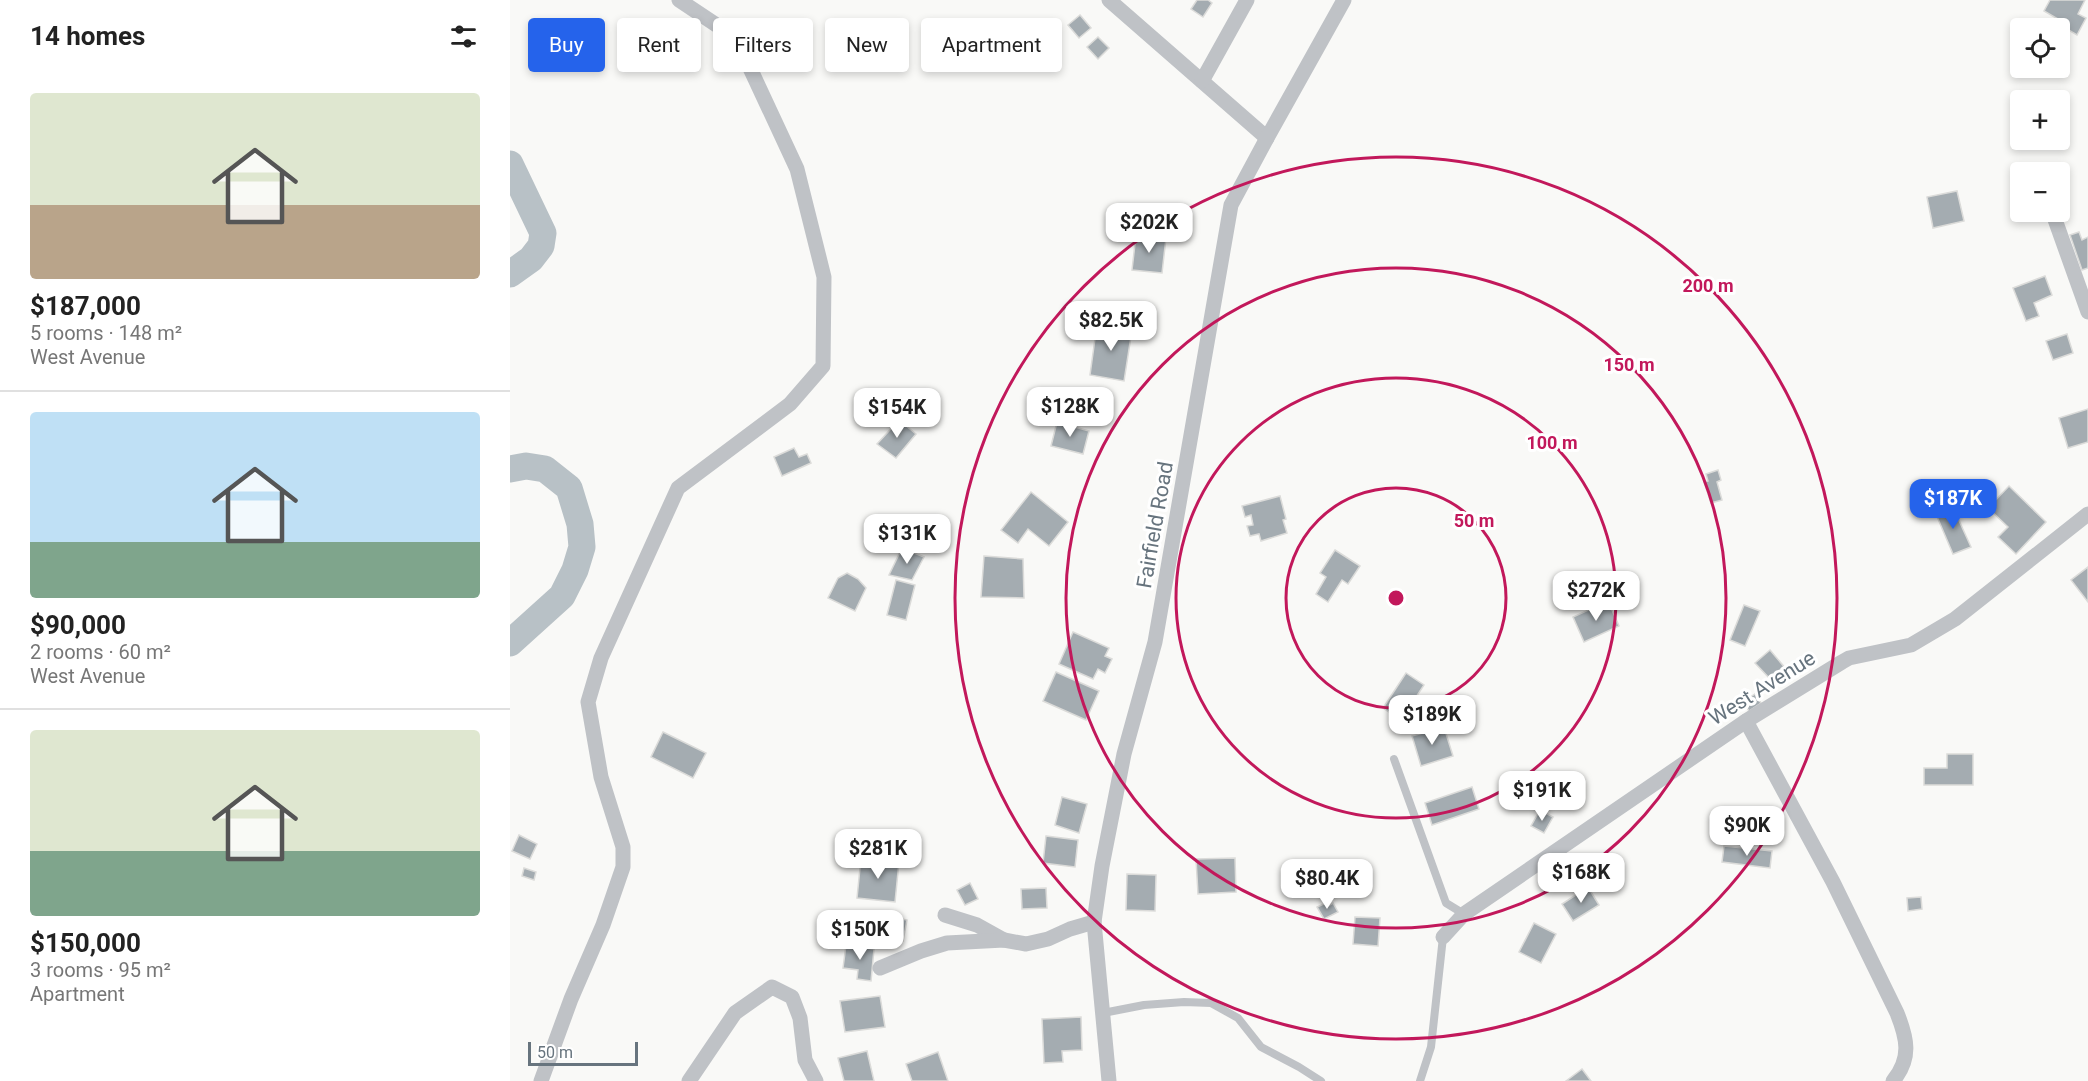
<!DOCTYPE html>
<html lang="en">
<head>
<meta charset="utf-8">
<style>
  :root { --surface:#fff; --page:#f6f6f6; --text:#222; --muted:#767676; --line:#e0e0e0; --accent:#2563eb }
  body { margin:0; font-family:Roboto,sans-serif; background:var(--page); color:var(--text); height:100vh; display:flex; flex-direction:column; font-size:22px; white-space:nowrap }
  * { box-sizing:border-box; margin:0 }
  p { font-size:20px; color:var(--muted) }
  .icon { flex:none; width:33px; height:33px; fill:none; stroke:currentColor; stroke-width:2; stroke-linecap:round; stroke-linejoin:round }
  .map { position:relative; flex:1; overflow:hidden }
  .panel { display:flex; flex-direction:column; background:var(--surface); width:510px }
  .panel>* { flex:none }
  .banner { position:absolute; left:18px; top:18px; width:570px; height:54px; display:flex; gap:12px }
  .buttons { position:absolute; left:1500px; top:18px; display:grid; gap:12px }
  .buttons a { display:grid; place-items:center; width:60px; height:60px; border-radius:6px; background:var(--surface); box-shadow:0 3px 9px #0003; font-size:30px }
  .scale { position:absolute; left:18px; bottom:15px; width:110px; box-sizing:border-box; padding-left:6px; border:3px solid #67747e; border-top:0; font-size:16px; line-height:21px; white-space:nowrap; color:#67747e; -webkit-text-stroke:4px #fff; paint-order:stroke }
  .price { position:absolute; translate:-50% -51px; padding:0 14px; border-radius:12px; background:#fff; color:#222; font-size:20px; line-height:39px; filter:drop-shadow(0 2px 3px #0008) }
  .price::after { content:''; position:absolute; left:50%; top:36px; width:18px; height:14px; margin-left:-9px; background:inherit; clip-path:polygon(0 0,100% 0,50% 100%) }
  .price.current { background:var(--accent); color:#fff }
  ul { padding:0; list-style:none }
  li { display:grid; align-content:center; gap:12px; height:318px; padding:0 30px }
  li+li { border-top:2px solid var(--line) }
  li span { display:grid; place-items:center; height:186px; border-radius:6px; color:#555 }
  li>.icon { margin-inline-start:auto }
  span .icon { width:108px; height:108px; fill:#fffc; stroke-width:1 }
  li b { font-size:26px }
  h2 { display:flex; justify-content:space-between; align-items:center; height:72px; padding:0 30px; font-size:26px }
  .chip { padding:0 21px; border-radius:6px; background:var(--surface); box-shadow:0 3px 9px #0003; font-size:21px; line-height:54px }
  .chip.current { background:var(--accent); color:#fff }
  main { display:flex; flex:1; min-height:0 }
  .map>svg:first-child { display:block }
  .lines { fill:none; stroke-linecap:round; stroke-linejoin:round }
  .river { stroke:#b8c1c6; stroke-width:27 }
  .building { fill:#a4acb1; stroke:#dbdbd9; stroke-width:1.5 }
  .service { stroke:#bfc2c6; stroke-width:8 }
  .minor { stroke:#bfc2c6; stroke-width:15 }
  .ring { fill:none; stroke:#c2185b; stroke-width:3 }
  .labels { text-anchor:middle; stroke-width:6; stroke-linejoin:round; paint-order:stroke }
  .street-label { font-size:21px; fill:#67747e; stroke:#fff }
  .centre { fill:#c2185b; stroke:#fff; stroke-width:3 }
  .ring-label { font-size:18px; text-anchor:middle; font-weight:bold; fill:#c2185b; stroke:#fff; stroke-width:6; stroke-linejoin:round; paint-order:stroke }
</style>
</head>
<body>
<main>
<section class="panel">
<h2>14 homes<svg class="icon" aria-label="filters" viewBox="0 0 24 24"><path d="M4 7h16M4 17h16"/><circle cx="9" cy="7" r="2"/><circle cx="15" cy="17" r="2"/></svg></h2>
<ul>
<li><span style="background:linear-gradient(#dfe7d0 60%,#b9a48a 0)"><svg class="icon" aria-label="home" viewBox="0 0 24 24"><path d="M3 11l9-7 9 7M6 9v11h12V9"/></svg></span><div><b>$187,000</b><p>5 rooms · 148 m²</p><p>West Avenue</p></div></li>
<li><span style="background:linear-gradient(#bfe0f5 70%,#7fa58c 0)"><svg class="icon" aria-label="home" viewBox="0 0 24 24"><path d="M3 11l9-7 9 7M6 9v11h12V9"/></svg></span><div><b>$90,000</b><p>2 rooms · 60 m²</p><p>West Avenue</p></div></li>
<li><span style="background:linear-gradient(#dfe7d0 65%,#7fa58c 0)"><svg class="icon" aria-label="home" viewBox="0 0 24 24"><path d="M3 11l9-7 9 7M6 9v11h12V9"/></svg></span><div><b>$150,000</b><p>3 rooms · 95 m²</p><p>Apartment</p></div></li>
</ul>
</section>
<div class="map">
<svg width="1578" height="1081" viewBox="0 0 1578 1081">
  <rect width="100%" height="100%" fill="#f9f9f7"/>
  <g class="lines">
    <g class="river">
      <path d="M0 164 33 233 31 246 21 259 0 274"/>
      <path d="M0 469 16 466 35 469 59 488 70 524 72 547 65 570 52 596 0 643"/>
    </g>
  </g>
  <g class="building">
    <path d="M687 0H698L702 3 693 17 681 9Z"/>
    <path d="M1540 0H1575L1568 14 1576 18 1567 35 1557 29 1554 35 1550 32V28H1543L1548 19 1534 11Z"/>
    <path d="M570 15 581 28 569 38 558 25Z"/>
    <path d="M588 37 599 48 588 59 577 47Z"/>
    <path d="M1447 191 1454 221 1423 228 1417 197Z"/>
    <path d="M1569 232 1572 240 1578 237V268L1572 270 1560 235Z"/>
    <path d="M626 235 656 238 652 273 622 270Z"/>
    <path d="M1535 276 1542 295 1524 303 1529 316 1516 321 1503 288Z"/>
    <path d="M587 324 622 330 614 381 580 375Z"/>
    <path d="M1557 334 1563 353 1543 360 1536 341Z"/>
    <path d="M1578 409V442L1558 448 1549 418Z"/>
    <path d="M389 420 406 434 386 458 367 444Z"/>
    <path d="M547 422 579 431 573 454 541 446Z"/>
    <path d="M284 448 289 457 297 454 301 463 272 476 264 457Z"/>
    <path d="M1208 470 1211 480 1207 482 1212 500 1201 503 1194 482 1198 481 1196 474Z"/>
    <path d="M1499 486 1536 522 1506 554 1488 537 1498 527 1478 508Z"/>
    <path d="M521 492 558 522 539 546 518 529 508 543 491 530Z"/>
    <path d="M770 496 776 519 773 520 777 533 751 541 749 534 740 536 737 526 743 525 741 515 735 517 732 506Z"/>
    <path d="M1442 505 1461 547 1443 554 1425 512Z"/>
    <path d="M392 548 414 557 402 580 379 575Z"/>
    <path d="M825 550 850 566 838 584 832 580 818 602 806 594 816 577 810 573Z"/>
    <path d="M474 556 513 559 514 598 471 597Z"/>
    <path d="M1578 567V602L1561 580Z"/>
    <path d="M337 573 348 579 356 588 345 611 318 598 328 578Z"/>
    <path d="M386 580 405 585 396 620 377 615Z"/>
    <path d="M1098 601 1109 626 1074 642 1063 617Z"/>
    <path d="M1234 605 1250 611 1235 646 1220 640Z"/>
    <path d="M563 632 599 648 595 656 602 659 595 673 588 669 583 679 549 664Z"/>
    <path d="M1260 650 1276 669 1262 681 1245 663Z"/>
    <path d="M546 672 589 691 576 720 533 701Z"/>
    <path d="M896 673 914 685 891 720 873 708Z"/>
    <path d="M1245 694 1251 703 1239 711 1233 702Z"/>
    <path d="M934 727 943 756 911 766 902 736Z"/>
    <path d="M153 732 196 753 183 778 141 757Z"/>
    <path d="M1437 754H1463V785H1414V768H1437Z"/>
    <path d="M962 787 969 809 922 825 915 803Z"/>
    <path d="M552 797 577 804 569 833 545 825Z"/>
    <path d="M1030 810 1043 817 1034 833 1021 826Z"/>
    <path d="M9 835 27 844 20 859 2 851Z"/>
    <path d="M536 836 568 840 565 867 533 863Z"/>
    <path d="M1214 846 1262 851 1260 868 1212 862Z"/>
    <path d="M351 858 389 862 385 902 347 898Z"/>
    <path d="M725 858 726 892 688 894 686 859Z"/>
    <path d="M14 868 26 872 24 880 12 876Z"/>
    <path d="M617 874 646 875 645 911 616 910Z"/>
    <path d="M460 883 468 899 455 905 447 890Z"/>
    <path d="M1078 887 1089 905 1063 921 1052 904Z"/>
    <path d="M536 888 537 908 512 909 511 889Z"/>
    <path d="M1411 897 1412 909 1398 911 1397 898Z"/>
    <path d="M816 903 818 906 823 903 828 912 814 919 807 907Z"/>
    <path d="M367 914 397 920 393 941 362 934Z"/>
    <path d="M845 917 870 918 868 946 843 944Z"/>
    <path d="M1024 923 1046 934 1031 963 1009 952Z"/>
    <path d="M336 945 364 949 361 981 347 979 348 970 333 968Z"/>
    <path d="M370 996 375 1027 335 1032 330 1001Z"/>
    <path d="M571 1017 572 1050 552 1051 553 1062 534 1063 532 1019Z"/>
    <path d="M357 1051 364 1081H334L328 1058Z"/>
    <path d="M428 1052 438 1081H402L396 1064Z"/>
    <path d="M1072 1069 1081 1081H1056Z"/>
  </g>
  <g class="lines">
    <g class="service">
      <path d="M884 759 936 903 954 914"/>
      <path d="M593 1013 634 1005 674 1002 701 1003 728 1018 751 1047 789 1067 811 1081"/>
      <path d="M910 1081 921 1047 933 937"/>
    </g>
    <g class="minor">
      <path d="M599 0 757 138"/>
      <path d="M692 81 737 0"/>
      <path d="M1543 214 1578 312"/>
      <path d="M1236 721 1323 882 1387 1013C1397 1038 1402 1058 1383 1081"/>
      <path d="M435 915 467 925 494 940"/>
      <path d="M933 937 954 914 1236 721 1332 662 1339 658 1401 645 1445 619 1578 514"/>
      <path d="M370 968 411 951 437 943 494 940 516 944 538 939 560 929 584 922"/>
      <path d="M31 1081 61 999 93 925 113 867V847L91 777 78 702 91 658 168 488 280 404 313 366 314 277 287 169 226 38 169 0"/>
      <path d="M179 1081 225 1013 262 987 282 997 290 1018 295 1060 306 1081"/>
      <path d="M599 1081 584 922 592 866 614 754 645 642 721 205 757 138 834 0"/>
    </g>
  </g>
  <g class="ring">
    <circle cx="886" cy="598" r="110"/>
    <circle cx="886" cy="598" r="220"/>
    <circle cx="886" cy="598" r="330"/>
    <circle cx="886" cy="598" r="441"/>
  </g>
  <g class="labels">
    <g class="street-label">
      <text transform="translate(645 525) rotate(-80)" y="7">Fairfield Road</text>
      <text transform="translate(1252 688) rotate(-32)" y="7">West Avenue</text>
    </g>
  </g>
  <circle cx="886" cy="598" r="9" class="centre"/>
  <g class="ring-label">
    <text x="1198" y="292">200 m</text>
    <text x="1119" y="371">150 m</text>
    <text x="1042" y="449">100 m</text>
    <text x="964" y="527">50 m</text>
  </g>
</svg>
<div class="buttons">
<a><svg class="icon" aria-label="locate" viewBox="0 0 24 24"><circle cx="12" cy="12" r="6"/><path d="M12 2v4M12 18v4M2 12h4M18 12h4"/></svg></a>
<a>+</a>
<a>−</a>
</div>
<div class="scale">50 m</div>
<b class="price" style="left:639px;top:254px">$202K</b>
<b class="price" style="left:601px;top:352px">$82.5K</b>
<b class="price" style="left:560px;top:438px">$128K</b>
<b class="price" style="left:387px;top:439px">$154K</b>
<b class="price current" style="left:1443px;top:530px">$187K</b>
<b class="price" style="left:397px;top:565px">$131K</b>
<b class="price" style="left:1086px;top:622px">$272K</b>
<b class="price" style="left:922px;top:746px">$189K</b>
<b class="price" style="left:1032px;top:822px">$191K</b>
<b class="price" style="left:1237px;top:857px">$90K</b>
<b class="price" style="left:368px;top:880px">$281K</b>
<b class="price" style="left:1071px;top:904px">$168K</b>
<b class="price" style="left:817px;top:910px">$80.4K</b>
<b class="price" style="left:350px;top:961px">$150K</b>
<div class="banner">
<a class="chip current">Buy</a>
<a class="chip">Rent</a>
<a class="chip">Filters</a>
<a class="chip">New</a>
<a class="chip">Apartment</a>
</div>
</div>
</main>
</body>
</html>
